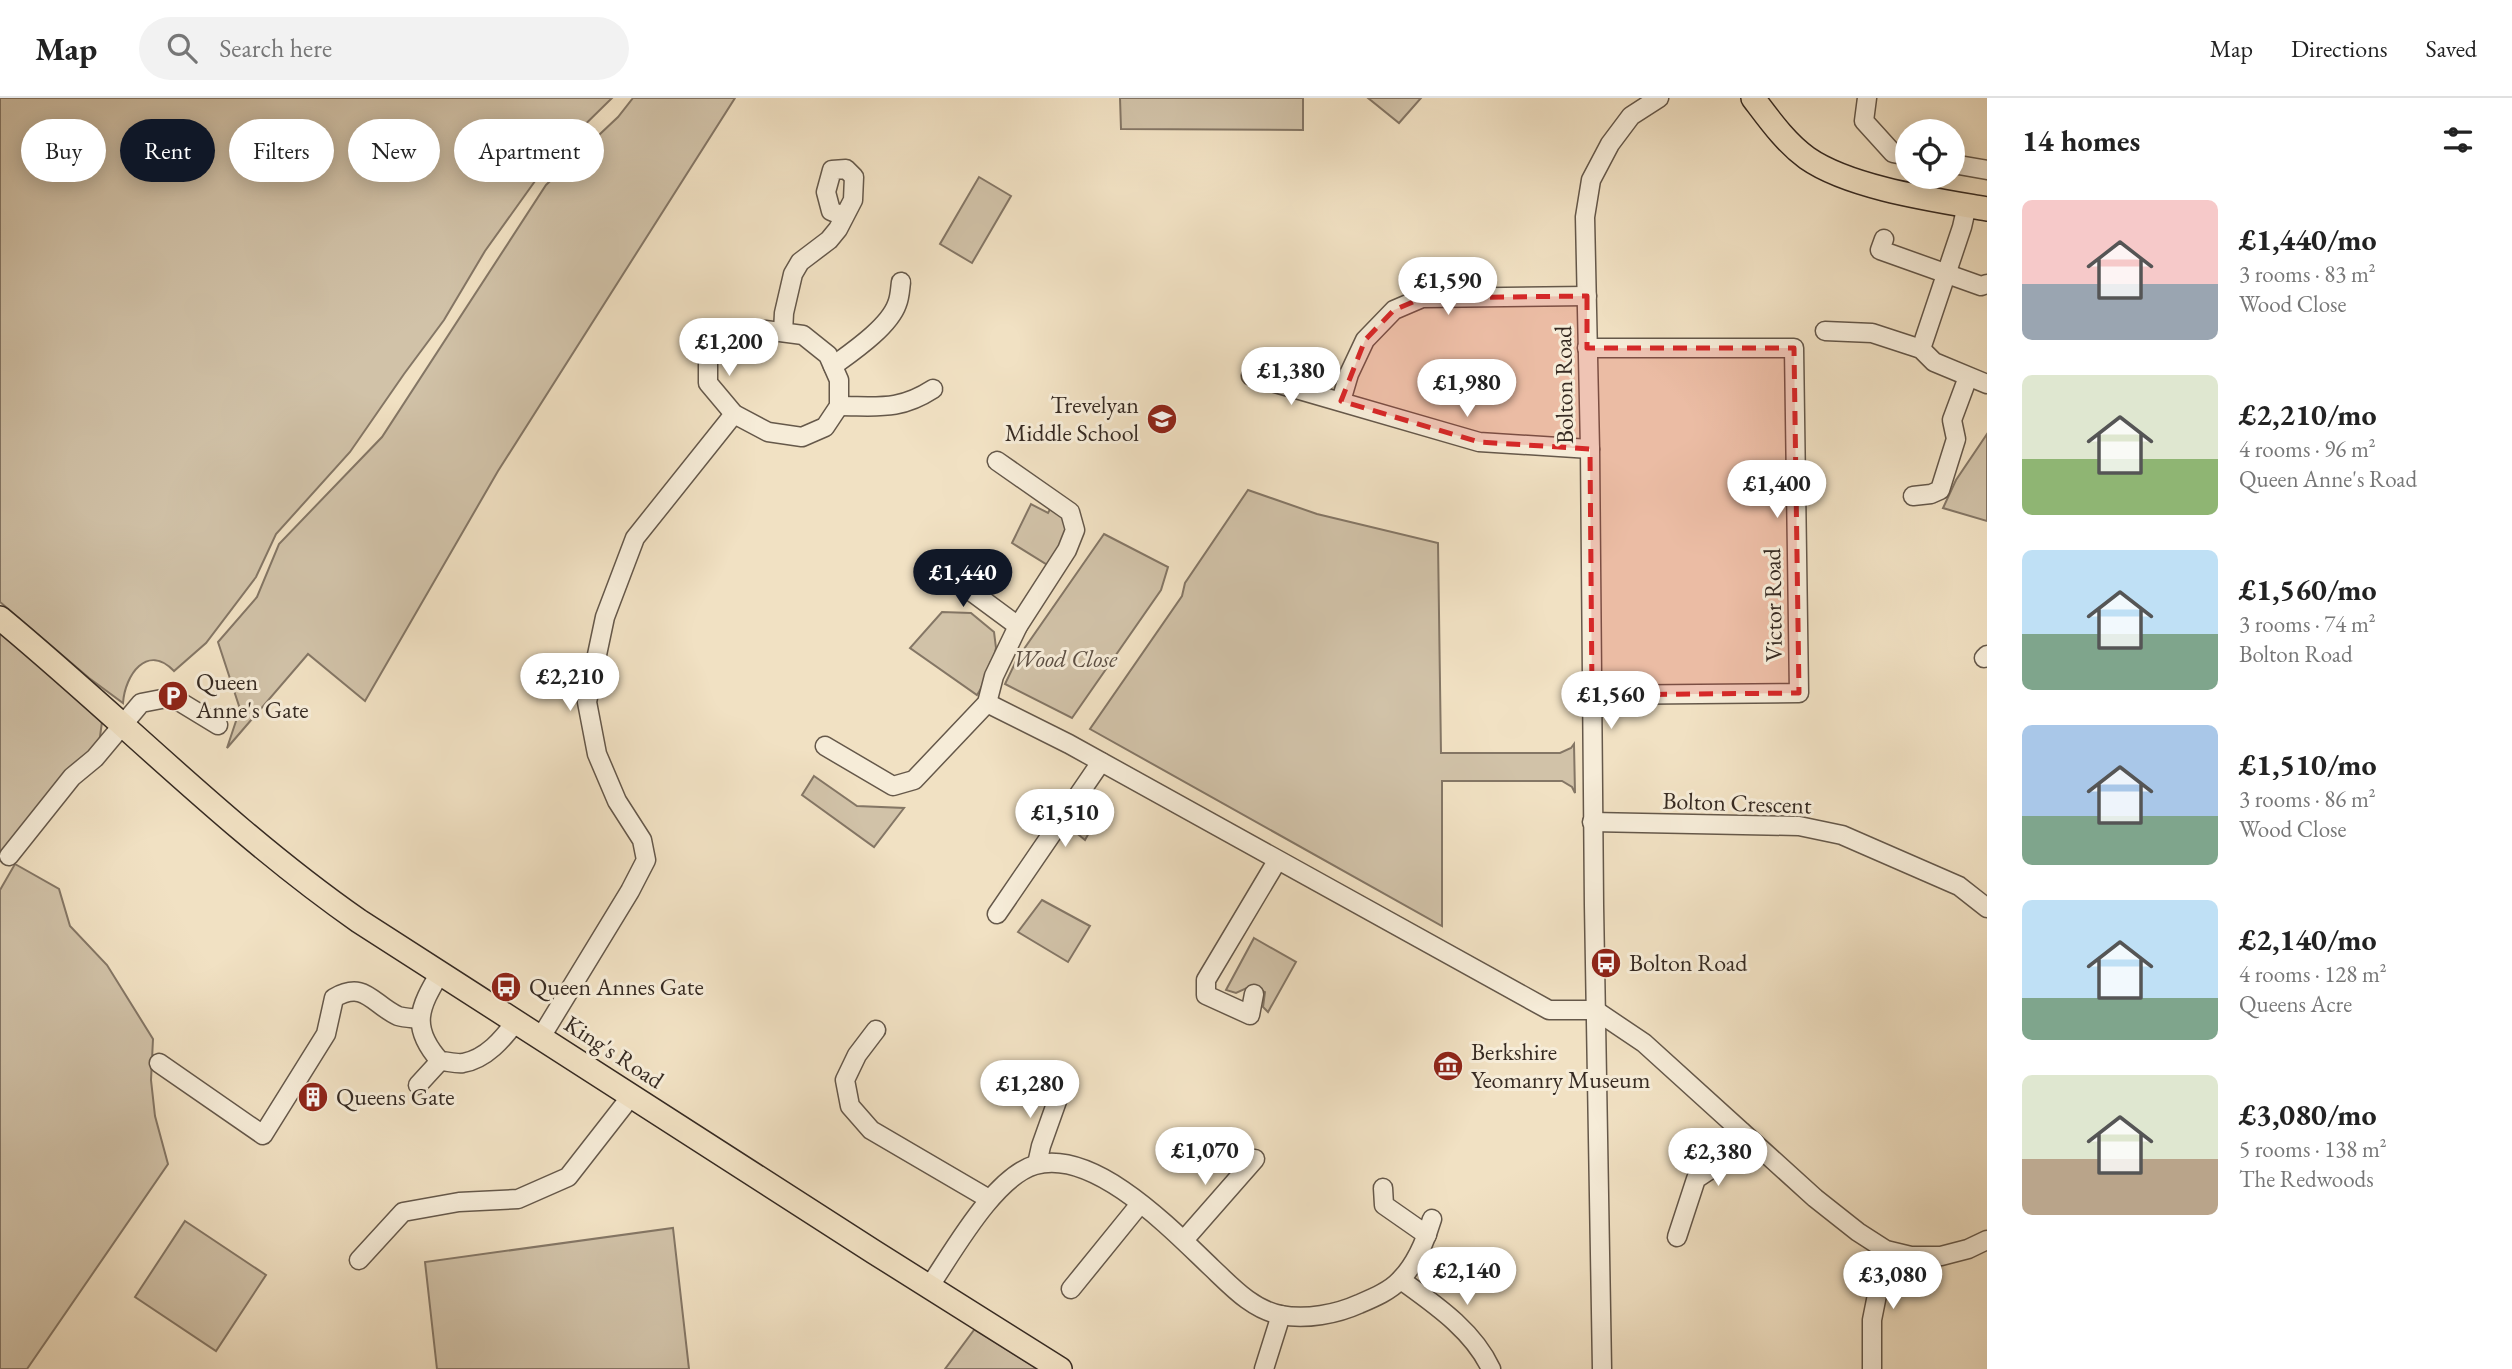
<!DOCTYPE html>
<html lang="en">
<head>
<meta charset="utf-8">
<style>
  :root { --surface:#fff; --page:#f2f2f2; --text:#222; --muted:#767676; --line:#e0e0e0; --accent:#111827 }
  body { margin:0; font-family:"EB Garamond",serif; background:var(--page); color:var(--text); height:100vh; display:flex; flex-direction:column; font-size:26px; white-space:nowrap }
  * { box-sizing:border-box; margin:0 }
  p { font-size:23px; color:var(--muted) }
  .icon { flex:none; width:38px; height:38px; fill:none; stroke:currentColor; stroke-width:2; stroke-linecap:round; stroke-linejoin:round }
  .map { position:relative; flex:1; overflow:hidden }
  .drawer { display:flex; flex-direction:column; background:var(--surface); width:525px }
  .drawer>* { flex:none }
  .banner { position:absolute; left:21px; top:21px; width:665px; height:63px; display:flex; gap:14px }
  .buttons { position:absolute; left:1895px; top:21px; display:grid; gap:14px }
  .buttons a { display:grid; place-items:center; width:70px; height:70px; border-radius:50%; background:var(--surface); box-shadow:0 4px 18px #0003; font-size:35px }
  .price { position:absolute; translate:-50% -60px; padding:0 16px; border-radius:24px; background:#fff; color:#222; font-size:23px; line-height:46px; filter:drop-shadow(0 2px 4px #0008) }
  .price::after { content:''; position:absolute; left:50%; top:42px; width:21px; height:16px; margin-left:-10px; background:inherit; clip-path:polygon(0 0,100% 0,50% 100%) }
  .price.current { background:var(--accent); color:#fff }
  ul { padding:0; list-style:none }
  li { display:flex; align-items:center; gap:21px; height:175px; padding:0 35px }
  li span { display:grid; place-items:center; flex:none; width:196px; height:140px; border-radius:10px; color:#555 }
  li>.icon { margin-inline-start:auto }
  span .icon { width:84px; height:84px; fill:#fffc; stroke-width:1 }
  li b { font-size:30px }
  h2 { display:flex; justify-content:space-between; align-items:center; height:84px; padding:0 35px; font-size:30px }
  .chip { padding:0 24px; border-radius:32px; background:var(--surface); box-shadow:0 4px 18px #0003; font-size:24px; line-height:63px }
  .chip.current { background:var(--accent); color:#fff }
  header { display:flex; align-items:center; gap:42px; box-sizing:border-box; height:98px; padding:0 35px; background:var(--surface); border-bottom:2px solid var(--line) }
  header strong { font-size:33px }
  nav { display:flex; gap:38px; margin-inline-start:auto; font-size:24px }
  .search { width:490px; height:63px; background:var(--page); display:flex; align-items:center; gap:18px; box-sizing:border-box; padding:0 24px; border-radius:38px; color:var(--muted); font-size:26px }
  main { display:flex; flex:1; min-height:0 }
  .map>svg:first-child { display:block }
  .green { fill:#d1c2a8; stroke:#847665; stroke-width:2 }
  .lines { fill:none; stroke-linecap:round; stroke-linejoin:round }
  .minor-casing { stroke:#65584a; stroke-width:21 }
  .major-casing { stroke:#362a22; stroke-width:26 }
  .minor { stroke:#f6ecd8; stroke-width:18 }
  .major { stroke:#f1e1c3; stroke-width:23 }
  .marked { fill:#d62828; fill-opacity:0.2; stroke:#d62828; stroke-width:5; stroke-dasharray:14 9; stroke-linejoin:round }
  .labels { text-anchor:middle; stroke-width:6; stroke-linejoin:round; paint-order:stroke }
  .street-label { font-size:24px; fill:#362a22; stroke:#f6ecd8 }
  .poi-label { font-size:24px; fill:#362a22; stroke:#f6ecd8; text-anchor:start }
  .park-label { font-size:24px; font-style:italic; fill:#5d5044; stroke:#f6ecd8 }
</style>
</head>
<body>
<header>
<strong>Map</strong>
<div class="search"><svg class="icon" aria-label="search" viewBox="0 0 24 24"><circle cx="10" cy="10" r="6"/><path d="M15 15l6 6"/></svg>Search here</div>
<nav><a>Map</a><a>Directions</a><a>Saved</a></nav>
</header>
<main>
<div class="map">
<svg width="1987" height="1271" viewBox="0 0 1987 1271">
  <rect width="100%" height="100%" fill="#f1e1c3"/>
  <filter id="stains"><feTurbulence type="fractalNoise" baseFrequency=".00286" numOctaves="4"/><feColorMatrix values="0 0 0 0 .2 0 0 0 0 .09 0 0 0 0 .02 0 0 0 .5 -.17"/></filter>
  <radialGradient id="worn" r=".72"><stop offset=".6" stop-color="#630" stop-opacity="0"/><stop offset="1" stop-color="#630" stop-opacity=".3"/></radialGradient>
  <g class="green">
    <path d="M0 0H612L553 58 485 153 444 222 404 276 350 354 276 436 256 479 206 545 174 573C147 545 125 577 123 605L89 580 0 504Z"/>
    <path d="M633 0H735L498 373 365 603 308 556 227 650 240 611 218 544 257 499 279 446 382 339 546 87 618 19Z"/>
    <path d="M1120 0H1303V32L1121 31Z"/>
    <path d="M1368 0H1421L1399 25Z"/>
    <path d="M979 79 1011 98 972 165 940 146Z"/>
    <path d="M1987 336V423L1943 410 1956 382Z"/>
    <path d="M1248 392 1317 416 1438 445 1441 655H1560L1571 650 1574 646 1575 695 1572 689 1562 683H1442V828L1090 631 1182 498 1185 485Z"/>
    <path d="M1055 402 1071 426 1054 471 1012 445 1031 406 1048 415Z"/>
    <path d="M1104 436 1168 469 1161 492 1072 620 1005 586 1017 561Z"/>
    <path d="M942 514 971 515 994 534 996 550 993 563H991C986 575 985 586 977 597L910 550Z"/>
    <path d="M0 531 33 558 102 624 98 653 52 692 0 761Z"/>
    <path d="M814 678 857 708 904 710 874 749 802 697Z"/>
    <path d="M1098 698 1107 703 1085 742 1074 733V729Z"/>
    <path d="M15 766 59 791 70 828 107 867 153 941 151 982 155 1018 168 1066 27 1271H0V792Z"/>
    <path d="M1042 802 1090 828 1068 864 1018 834Z"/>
    <path d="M1254 840 1296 864 1268 914 1263 909 1265 894 1251 888 1236 895 1226 892Z"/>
    <path d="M185 1123 266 1177 216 1253 135 1199Z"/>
    <path d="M673 1130 689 1271H437L425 1164Z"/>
    <path d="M974 1232H975L1038 1271H945Z"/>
  </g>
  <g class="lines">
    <g class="minor-casing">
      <g id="minor">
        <path d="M1867 0 1864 23 1893 55 1908 58"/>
        <path d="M1953 66 1987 72"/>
        <path d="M1884 141 1880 152 1981 188 1987 186"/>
        <path d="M765 232 803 237 828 257 839 282V308L825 329 802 339 768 334 734 316 708 285V258L728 240Z"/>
        <path d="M1825 233 1872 235 1921 251 1934 264 1987 286"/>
        <path d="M783 234 784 215 793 176 800 164 829 142 838 131 853 102 854 79 846 71 832 72 826 94 831 113 843 118"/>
        <path d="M1587 250H1794L1799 595 1592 597"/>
        <path d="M1921 251 1962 129 1967 107"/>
        <path d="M833 268C852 254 889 229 897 206 900 199 900 191 901 184"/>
        <path d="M1251 278 1479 344 1590 351"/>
        <path d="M1341 303 1349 276 1365 242 1394 212 1422 200 1587 198"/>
        <path d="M839 308C878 308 899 313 933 291"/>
        <path d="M1913 398 1931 396 1940 392 1956 341 1952 322 1968 279"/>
        <path d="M930 463 1018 528"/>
        <path d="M1984 560 1987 557"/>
        <path d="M987 605 1069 646 1549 912H1595L1644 945 1815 1100 1858 1134 1886 1152 1911 1158H1941L1968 1151 1987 1142"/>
        <path d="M825 648 893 688 914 682 987 605 994 578 1018 528 1067 452 1075 432 1070 414 997 363"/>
        <path d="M1592 724 1799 728 1842 737 1959 788 1987 810"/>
        <path d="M9 758 72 679 95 660 141 605 172 599 218 627"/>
        <path d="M997 816 1101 664"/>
        <path d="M440 875C419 910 410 929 440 963 446 963 456 966 463 965 486 961 503 941 516 923"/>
        <path d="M1254 896 1250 917 1206 897V882L1277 763"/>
        <path d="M876 932 857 957 845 982 850 1008 871 1032 989 1101"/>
        <path d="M541 939 630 793 646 762 642 742 617 703 597 656 587 604 605 519 635 440 734 316"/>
        <path d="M159 965 263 1037 326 936 334 900C365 882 372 906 398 918 405 920 413 920 420 921"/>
        <path d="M418 987 440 963"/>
        <path d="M1037 1066 1041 1048 1062 989"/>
        <path d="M1383 1090 1384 1107 1427 1137"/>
        <path d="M1677 1139 1696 1081 1720 1065 1742 1034"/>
        <path d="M1184 1142 1255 1061"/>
        <path d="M359 1162 403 1114 459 1104 518 1101 568 1079 632 997"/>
        <path d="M1401 1182C1434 1206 1473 1232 1491 1271"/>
        <path d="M929 1189C953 1154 994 1079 1035 1067 1095 1050 1173 1133 1212 1170 1232 1189 1253 1212 1281 1217 1306 1222 1337 1216 1359 1206 1373 1200 1390 1193 1400 1182 1415 1167 1426 1141 1432 1121"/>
        <path d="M1071 1191 1140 1106"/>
        <path d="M1264 1271 1281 1217"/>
        <path d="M1602 1271 1594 807 1590 351 1585 119 1591 82 1610 46 1631 18 1659 0"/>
        <path d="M1872 1271V1222L1886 1152"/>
      </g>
    </g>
    <g class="major-casing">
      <g id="major">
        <path d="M1753 0C1769 21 1785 44 1807 60 1850 90 1935 102 1987 111"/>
        <path d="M0 520C121 620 230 733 359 823L874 1154 1060 1271"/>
      </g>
    </g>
    <use href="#minor" class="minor"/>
    <use href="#major" class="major"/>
  </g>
  <path class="marked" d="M1587 198V250H1794L1799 595 1592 597 1590 351 1479 344 1341 303 1365 242 1394 212 1422 200Z"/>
  <defs>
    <g id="school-disc" transform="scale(1.575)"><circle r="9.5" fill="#8f2418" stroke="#f6ecd8"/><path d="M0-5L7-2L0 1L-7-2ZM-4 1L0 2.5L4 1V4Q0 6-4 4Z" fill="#fff"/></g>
    <g id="parking-disc" transform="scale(1.575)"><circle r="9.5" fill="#8f2418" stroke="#f6ecd8"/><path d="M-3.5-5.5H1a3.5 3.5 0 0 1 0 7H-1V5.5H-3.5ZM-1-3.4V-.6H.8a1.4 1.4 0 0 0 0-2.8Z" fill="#fff"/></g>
    <g id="bus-disc" transform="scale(1.575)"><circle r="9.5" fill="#8f2418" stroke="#f6ecd8"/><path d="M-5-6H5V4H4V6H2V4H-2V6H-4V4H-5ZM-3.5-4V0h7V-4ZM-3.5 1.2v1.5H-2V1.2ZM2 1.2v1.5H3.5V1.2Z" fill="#fff"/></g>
    <g id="museum-disc" transform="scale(1.575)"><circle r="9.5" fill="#8f2418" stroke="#f6ecd8"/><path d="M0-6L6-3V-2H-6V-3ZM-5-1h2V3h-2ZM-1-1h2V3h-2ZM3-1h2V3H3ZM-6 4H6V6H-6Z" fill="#fff"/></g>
    <g id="building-disc" transform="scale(1.575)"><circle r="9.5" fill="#8f2418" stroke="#f6ecd8"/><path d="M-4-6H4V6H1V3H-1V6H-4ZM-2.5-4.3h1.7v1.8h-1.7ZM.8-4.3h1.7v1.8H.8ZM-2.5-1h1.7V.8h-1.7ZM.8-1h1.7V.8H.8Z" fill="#fff"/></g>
  </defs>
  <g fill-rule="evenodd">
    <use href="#school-disc" x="1162" y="321"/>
    <use href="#parking-disc" x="173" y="598"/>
    <use href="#bus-disc" x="1606" y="865"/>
    <use href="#bus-disc" x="506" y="889"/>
    <use href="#museum-disc" x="1448" y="968"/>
    <use href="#building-disc" x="313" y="999"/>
  </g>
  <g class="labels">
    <g class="street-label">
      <text transform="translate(1564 287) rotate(-91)" y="8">Bolton Road</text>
      <text transform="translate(1773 507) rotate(-91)" y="8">Victor Road</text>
      <text transform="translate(1737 705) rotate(2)" y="8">Bolton Crescent</text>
      <text transform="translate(614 954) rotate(33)" y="8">King's Road</text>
    </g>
    <g class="poi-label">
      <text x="1139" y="315" text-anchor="end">Trevelyan<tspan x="1139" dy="28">Middle School</tspan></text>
      <text x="196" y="592">Queen<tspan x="196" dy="28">Anne's Gate</tspan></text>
      <text x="1629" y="873">Bolton Road</text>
      <text x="529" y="897">Queen Annes Gate</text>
      <text x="1471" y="962">Berkshire<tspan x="1471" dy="28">Yeomanry Museum</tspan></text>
      <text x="336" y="1007">Queens Gate</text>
    </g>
    <g class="park-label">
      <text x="1065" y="569">Wood Close</text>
    </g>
  </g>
  <rect width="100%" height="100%" filter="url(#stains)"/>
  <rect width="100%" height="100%" fill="url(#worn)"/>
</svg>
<div class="buttons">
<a><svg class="icon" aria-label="locate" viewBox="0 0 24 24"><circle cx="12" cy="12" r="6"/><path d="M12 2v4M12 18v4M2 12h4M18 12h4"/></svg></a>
</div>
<b class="price" style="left:1448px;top:219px">£1,590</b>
<b class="price" style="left:729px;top:280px">£1,200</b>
<b class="price" style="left:1291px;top:309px">£1,380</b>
<b class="price" style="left:1467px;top:321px">£1,980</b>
<b class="price" style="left:1777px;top:422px">£1,400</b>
<b class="price current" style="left:963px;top:511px">£1,440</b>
<b class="price" style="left:570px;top:615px">£2,210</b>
<b class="price" style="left:1611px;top:633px">£1,560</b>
<b class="price" style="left:1065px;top:751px">£1,510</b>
<b class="price" style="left:1030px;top:1022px">£1,280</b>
<b class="price" style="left:1205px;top:1089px">£1,070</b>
<b class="price" style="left:1718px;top:1090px">£2,380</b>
<b class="price" style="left:1467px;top:1209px">£2,140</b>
<b class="price" style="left:1893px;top:1213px">£3,080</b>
<div class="banner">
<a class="chip">Buy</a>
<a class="chip current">Rent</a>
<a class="chip">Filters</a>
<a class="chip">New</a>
<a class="chip">Apartment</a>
</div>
</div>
<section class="drawer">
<h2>14 homes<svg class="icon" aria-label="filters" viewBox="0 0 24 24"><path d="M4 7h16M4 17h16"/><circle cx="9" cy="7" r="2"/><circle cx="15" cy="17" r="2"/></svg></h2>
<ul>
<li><span style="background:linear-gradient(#f6c9c9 60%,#9aa5b1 0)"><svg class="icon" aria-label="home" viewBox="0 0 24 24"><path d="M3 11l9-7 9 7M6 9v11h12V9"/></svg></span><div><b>£1,440/mo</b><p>3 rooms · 83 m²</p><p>Wood Close</p></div></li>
<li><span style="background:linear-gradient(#dfe7d0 60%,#8fb573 0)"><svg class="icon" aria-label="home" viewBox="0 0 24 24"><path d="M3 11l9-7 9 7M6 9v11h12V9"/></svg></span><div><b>£2,210/mo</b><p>4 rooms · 96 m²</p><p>Queen Anne's Road</p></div></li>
<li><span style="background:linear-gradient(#bfe0f5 60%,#7fa58c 0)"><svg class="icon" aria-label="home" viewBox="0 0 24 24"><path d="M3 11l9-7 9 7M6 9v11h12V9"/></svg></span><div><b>£1,560/mo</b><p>3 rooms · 74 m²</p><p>Bolton Road</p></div></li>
<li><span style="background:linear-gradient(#a9c7e8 65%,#7fa58c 0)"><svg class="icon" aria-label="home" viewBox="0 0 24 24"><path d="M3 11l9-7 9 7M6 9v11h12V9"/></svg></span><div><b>£1,510/mo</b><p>3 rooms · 86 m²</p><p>Wood Close</p></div></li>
<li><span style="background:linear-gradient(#bfe0f5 70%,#7fa58c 0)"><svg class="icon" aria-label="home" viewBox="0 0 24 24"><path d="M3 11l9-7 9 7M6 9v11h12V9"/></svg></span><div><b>£2,140/mo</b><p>4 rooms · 128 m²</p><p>Queens Acre</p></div></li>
<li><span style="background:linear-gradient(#dfe7d0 60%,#b9a48a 0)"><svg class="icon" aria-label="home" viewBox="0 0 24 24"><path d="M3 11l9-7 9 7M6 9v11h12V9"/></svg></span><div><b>£3,080/mo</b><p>5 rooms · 138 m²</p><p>The Redwoods</p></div></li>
</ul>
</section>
</main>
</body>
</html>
